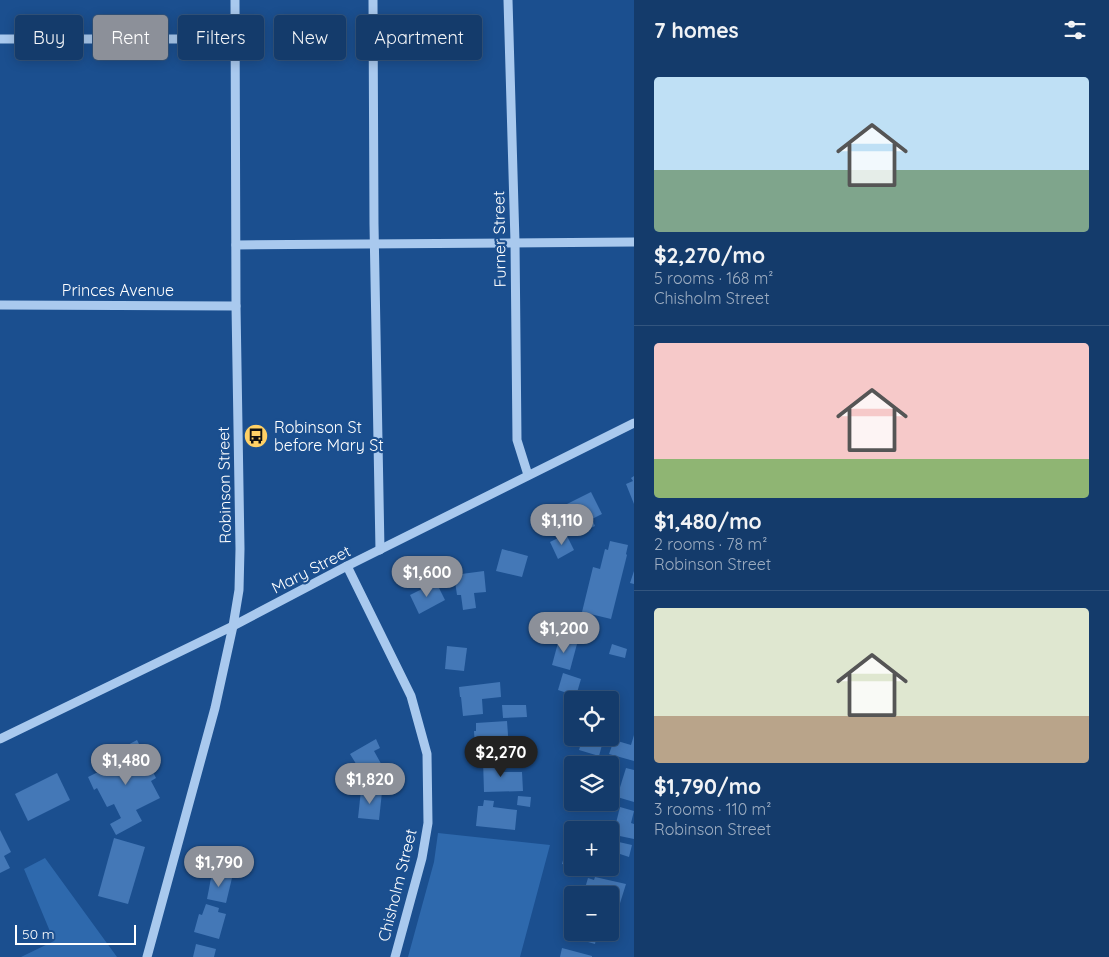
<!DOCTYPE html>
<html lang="en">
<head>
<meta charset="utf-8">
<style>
  :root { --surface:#143b6b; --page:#1d4271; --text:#f1f3f6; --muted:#9dadc1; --line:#33557e; --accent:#8c9099 }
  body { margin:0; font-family:Quicksand,sans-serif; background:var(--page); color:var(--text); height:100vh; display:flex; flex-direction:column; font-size:19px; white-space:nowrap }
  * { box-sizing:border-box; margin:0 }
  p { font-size:16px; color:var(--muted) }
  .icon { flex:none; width:28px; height:28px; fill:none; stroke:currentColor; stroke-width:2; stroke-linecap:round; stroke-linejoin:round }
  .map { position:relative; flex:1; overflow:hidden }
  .details { display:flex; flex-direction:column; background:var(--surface); width:475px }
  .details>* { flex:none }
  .top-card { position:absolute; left:15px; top:15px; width:475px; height:45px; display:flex; gap:10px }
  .fabs { position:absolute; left:564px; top:691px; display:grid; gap:10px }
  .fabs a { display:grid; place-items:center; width:55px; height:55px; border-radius:5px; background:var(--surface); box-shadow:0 2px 12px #0003,0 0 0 1px var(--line); font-size:25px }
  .scale { position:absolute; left:15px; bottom:12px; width:121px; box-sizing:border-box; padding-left:5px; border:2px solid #fff; border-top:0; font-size:14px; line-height:18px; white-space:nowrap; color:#fff; -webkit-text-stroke:4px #1b4f8f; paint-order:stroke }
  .price { position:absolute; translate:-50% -42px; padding:0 11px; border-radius:18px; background:var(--accent); color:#fff; font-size:16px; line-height:32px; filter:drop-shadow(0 1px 2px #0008) }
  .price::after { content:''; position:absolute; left:50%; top:30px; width:15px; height:11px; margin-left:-8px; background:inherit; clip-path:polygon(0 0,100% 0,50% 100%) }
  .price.active { background:#222; color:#fff }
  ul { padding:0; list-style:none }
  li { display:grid; align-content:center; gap:10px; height:265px; padding:0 20px }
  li+li { border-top:1px solid var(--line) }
  li span { display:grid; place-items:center; height:155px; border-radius:5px; color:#555 }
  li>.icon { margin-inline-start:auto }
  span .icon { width:90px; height:90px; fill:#fffc; stroke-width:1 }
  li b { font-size:21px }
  h2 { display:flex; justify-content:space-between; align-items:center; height:60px; padding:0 20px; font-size:21px }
  .chip { padding:0 18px; border-radius:5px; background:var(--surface); box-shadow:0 2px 12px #0003,0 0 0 1px var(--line); font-size:18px; line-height:45px }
  .chip.active { background:var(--accent); color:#fff }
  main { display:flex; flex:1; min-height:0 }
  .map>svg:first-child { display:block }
  .green { fill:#2e69ad }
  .building { fill:#4478b7 }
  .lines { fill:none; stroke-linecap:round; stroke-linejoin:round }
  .minor { stroke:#a9c9ee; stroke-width:9 }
  .labels { text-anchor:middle; stroke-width:4.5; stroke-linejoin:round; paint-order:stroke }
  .street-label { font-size:16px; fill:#fff; stroke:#1b4f8f }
  .poi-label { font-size:16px; fill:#fff; stroke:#1b4f8f; text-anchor:start }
</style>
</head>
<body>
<main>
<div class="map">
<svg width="634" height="957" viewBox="0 0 634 957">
  <rect width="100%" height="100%" fill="#1b4f8f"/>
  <g class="green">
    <path d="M438 833 550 845 520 957H408L434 862Z"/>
    <path d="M45 858 117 957H21L54 941 24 869Z"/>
  </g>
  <g class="building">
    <path d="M634 476V504L626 484 633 481 631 478Z"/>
    <path d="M591 492 602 514 592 519 595 526 584 531 581 525 565 532 555 510Z"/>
    <path d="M566 534 574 550 558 559 550 542Z"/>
    <path d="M610 541 628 545 626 554 627 555 611 619 582 612 593 567 600 569 605 549 608 550Z"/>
    <path d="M502 549 528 556 522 577 496 571Z"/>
    <path d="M484 571 486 592 474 593 476 608 463 610 461 595H457L454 575Z"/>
    <path d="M634 571V584L630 583Z"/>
    <path d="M436 582 445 600 419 614 410 595Z"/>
    <path d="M559 639 577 644 570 670 552 665Z"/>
    <path d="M612 644 627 649 625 658 609 654Z"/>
    <path d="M447 646 467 648 464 671 445 669Z"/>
    <path d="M563 673 581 679 576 696 558 690Z"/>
    <path d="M500 682 501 697 482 699 483 714 463 716 461 697H460L459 687Z"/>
    <path d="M502 705H526L527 717 503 718Z"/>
    <path d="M507 721 509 749 477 751V745L475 746 474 731H476V723Z"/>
    <path d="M634 735V761L609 754 614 740 631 745Z"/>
    <path d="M376 739 380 748 374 751 384 769 366 780 350 754Z"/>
    <path d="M137 740 156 778 151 781 160 798 136 810 142 821 116 835 110 824 121 818 114 804 107 807 97 788 94 790 88 777 98 772 96 768 127 753 124 747Z"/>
    <path d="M582 740 602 745 599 756 579 750Z"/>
    <path d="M523 756V766L507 767 506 757Z"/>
    <path d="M595 757 611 761 609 765H593Z"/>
    <path d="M504 759V772H522L523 791 484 792 483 760Z"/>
    <path d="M626 768 634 770V802L617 797Z"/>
    <path d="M57 773 70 800 28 821 15 794Z"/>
    <path d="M356 774 360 784 342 790 339 779Z"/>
    <path d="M361 790 382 792 379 820 358 818Z"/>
    <path d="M518 796 531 797 530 807 517 805Z"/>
    <path d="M610 798 619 800 617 810 583 803 610 802Z"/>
    <path d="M484 800 494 801 493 807 517 810 515 830 476 826 478 806H483Z"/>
    <path d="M620 807 634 811 631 823 634 824V839L610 834 612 822 616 823Z"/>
    <path d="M0 830 11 852 4 856 10 868 0 873Z"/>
    <path d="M114 838 145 847 128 904 98 896Z"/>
    <path d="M610 840 632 845 629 857 620 854 616 872 602 868H610Z"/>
    <path d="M565 853 572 855V866L562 864Z"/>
    <path d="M579 868H595L594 872Z"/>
    <path d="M212 873 232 878 226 903 207 899Z"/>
    <path d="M595 877 626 884 616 916 610 914V895H583L588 878 594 880Z"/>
    <path d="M206 904 219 908 218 912 226 914 219 939 194 932 199 914 202 915Z"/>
    <path d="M572 920V932H610L607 942 596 939 595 944 567 936Z"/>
    <path d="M196 944 216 949 214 957H193Z"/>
    <path d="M562 948 592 956V957H560Z"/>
  </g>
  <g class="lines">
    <g class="minor">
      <path d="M373 0 374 224 380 550"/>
      <path d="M508 0 515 242 517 440 528 475"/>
      <path d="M0 39H236"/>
      <path d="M236 245 634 242"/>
      <path d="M0 305 236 306"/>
      <path d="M347 566 411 696 427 754 428 823 422 858 395 957"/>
      <path d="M0 739 233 626 347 566 634 423"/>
      <path d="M147 957 215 708 233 626 239 590 240 549 236 306 235 0"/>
    </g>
  </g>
  <defs>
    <g id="bus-disc" transform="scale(1.25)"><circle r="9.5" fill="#ffd166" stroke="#1b4f8f"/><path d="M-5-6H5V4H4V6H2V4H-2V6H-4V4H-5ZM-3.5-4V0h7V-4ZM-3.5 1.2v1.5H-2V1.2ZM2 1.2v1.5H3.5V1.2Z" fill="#111"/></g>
  </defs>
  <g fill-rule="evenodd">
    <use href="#bus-disc" x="256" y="436"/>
  </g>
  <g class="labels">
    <g class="street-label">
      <text transform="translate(499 239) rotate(-91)" y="6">Furner Street</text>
      <text x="118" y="296">Princes Avenue</text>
      <text transform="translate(224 485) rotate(-91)" y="6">Robinson Street</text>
      <text transform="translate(311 569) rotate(-27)" y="6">Mary Street</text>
      <text transform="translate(397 885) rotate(-76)" y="6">Chisholm Street</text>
    </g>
    <g class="poi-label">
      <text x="274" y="433">Robinson St<tspan x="274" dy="18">before Mary St</tspan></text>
    </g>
  </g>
</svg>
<div class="fabs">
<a><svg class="icon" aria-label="locate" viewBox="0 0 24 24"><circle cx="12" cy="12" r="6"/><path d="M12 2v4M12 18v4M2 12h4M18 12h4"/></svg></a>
<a><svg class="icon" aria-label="layers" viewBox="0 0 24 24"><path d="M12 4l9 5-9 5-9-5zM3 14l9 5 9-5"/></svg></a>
<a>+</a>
<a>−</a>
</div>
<div class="scale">50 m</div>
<b class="price" style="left:562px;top:546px">$1,110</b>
<b class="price" style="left:427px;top:598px">$1,600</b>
<b class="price" style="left:564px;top:654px">$1,200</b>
<b class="price active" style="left:501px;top:778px">$2,270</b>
<b class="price" style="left:126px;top:786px">$1,480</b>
<b class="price" style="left:370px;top:805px">$1,820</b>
<b class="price" style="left:219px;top:888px">$1,790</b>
<div class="top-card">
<a class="chip">Buy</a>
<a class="chip active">Rent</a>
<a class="chip">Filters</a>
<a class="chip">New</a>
<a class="chip">Apartment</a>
</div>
</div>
<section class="details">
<h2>7 homes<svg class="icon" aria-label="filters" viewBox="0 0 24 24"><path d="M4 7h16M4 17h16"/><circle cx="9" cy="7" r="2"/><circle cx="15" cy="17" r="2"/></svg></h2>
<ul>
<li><span style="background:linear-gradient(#bfe0f5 60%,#7fa58c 0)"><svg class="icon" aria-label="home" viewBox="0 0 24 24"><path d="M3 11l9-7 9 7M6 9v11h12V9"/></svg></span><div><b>$2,270/mo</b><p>5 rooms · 168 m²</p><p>Chisholm Street</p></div></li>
<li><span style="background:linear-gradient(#f6c9c9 75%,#8fb573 0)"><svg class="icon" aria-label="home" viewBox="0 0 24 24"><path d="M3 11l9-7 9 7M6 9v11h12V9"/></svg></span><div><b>$1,480/mo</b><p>2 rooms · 78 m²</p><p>Robinson Street</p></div></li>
<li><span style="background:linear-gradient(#dfe7d0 70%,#b9a48a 0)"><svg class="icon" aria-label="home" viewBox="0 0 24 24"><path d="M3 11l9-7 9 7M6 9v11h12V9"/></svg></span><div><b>$1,790/mo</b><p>3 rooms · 110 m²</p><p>Robinson Street</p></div></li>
</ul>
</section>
</main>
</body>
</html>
